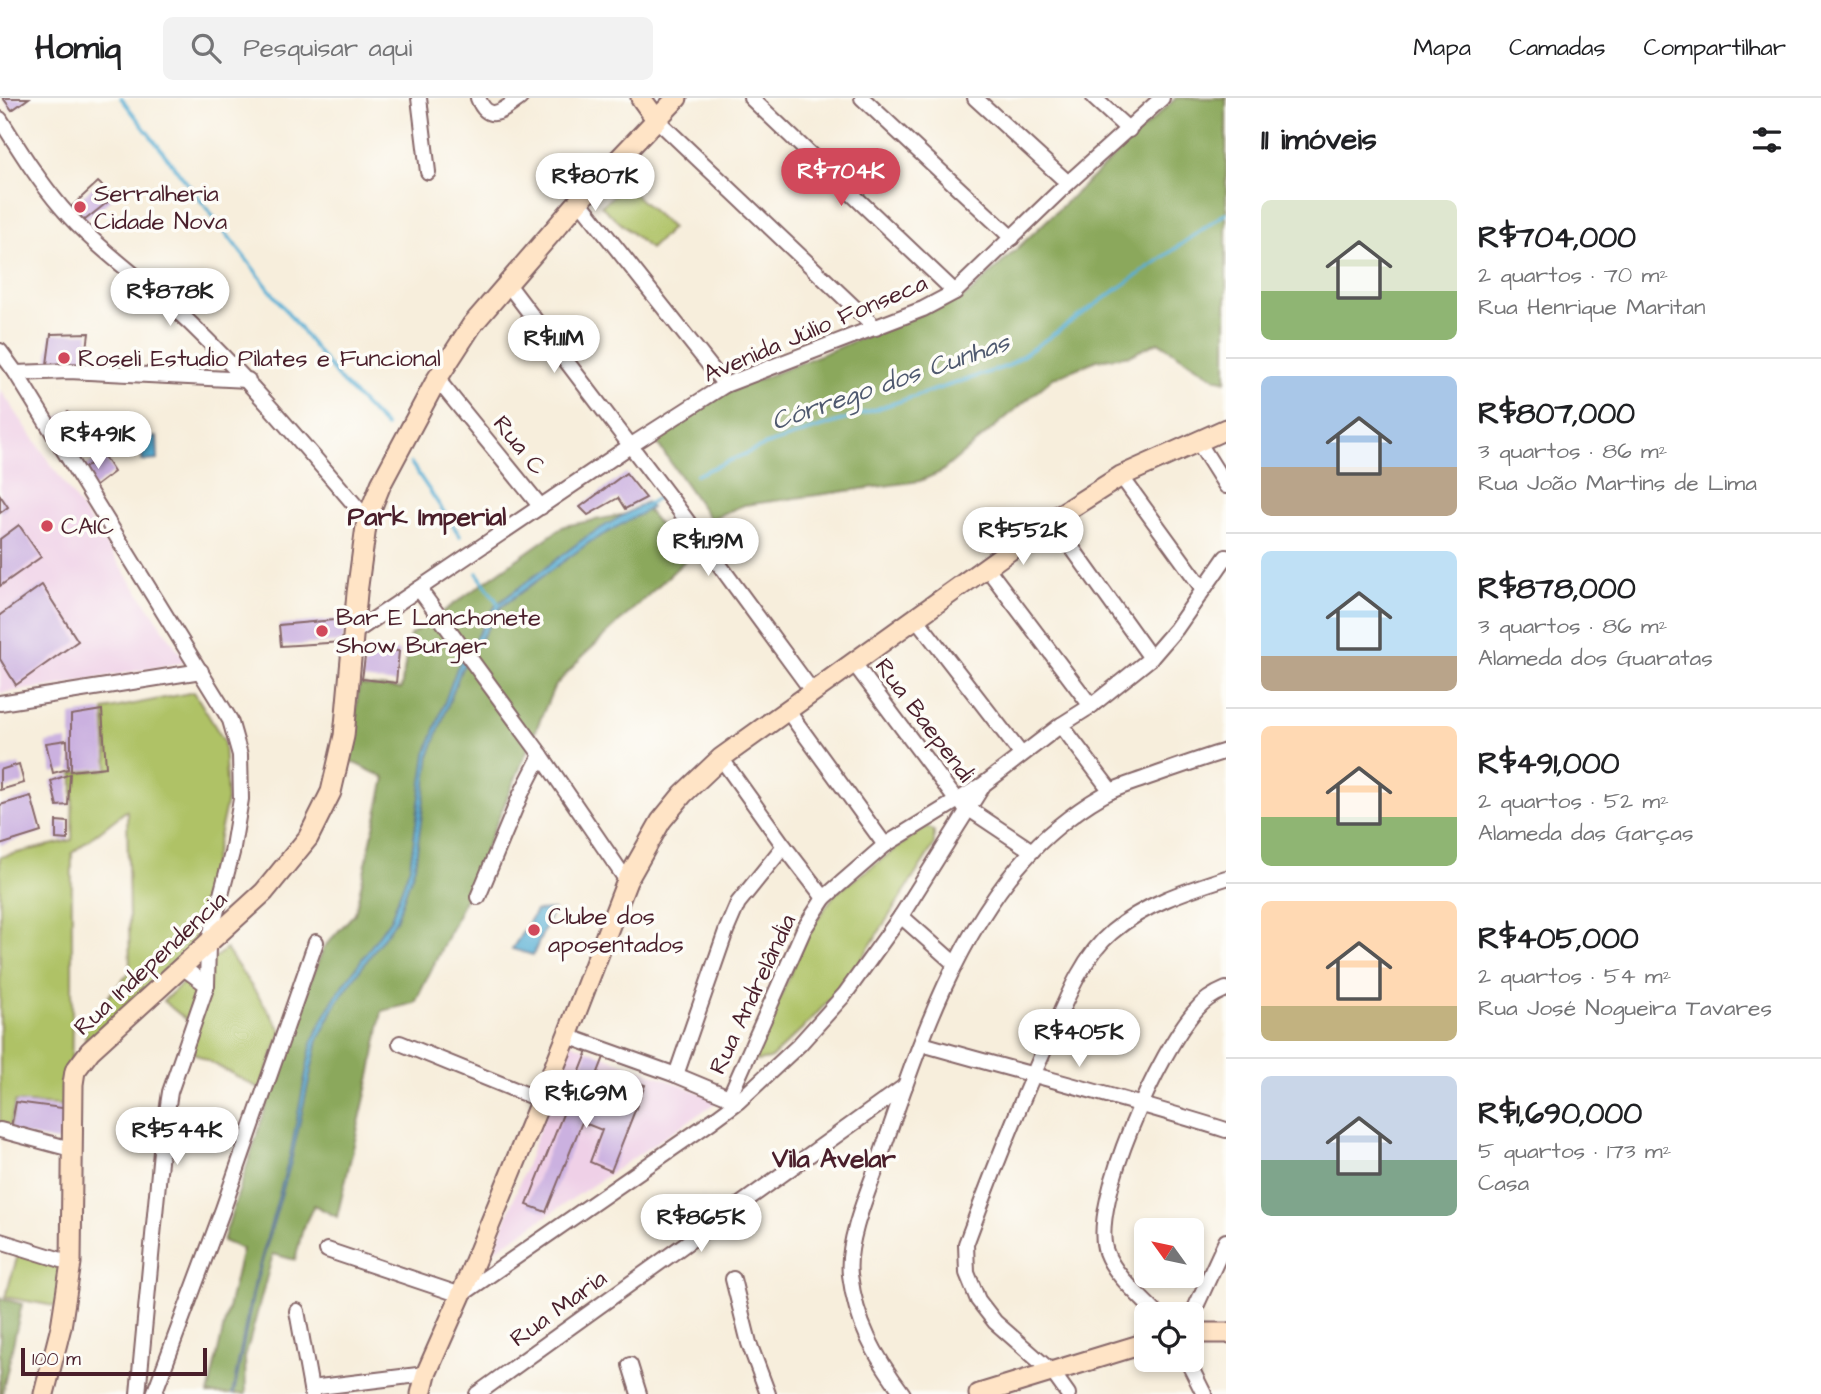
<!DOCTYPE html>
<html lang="pt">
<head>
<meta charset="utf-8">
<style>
  :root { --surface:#fff; --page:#f2f2f2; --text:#202124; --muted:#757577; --line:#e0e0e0; --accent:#d1495b }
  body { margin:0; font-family:"Architects Daughter",sans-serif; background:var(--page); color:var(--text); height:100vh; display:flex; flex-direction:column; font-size:26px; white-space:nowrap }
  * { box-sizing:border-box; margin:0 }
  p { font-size:23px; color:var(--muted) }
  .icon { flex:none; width:38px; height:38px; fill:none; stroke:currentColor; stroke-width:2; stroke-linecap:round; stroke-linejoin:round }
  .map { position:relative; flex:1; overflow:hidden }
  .side { display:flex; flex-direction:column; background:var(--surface); width:595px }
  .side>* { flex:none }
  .needle { width:46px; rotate:303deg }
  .buttons { position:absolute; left:1134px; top:1120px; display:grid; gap:14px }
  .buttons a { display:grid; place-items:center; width:70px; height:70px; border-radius:10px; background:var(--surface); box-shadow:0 4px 10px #0003; font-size:35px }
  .scale { position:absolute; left:21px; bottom:18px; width:186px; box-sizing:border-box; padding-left:7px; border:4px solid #4a1f2b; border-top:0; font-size:19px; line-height:24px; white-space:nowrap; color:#4a1f2b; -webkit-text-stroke:5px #fdfcf7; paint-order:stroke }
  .price { position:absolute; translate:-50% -60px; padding:0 16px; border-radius:24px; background:#fff; color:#222; font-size:23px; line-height:46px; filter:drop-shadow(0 2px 4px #0008) }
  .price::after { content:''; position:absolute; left:50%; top:42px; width:21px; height:16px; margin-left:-10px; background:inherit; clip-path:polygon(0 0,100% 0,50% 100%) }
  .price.on { background:var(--accent); color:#fff }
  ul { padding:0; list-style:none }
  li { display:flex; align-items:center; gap:21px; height:175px; padding:0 35px }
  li+li { border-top:2px solid var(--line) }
  li span { display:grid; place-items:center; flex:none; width:196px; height:140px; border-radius:10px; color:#555 }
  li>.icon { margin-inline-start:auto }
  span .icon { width:84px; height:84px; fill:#fffc; stroke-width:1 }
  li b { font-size:30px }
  h2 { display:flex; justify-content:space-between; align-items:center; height:84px; padding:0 35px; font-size:30px }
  header { display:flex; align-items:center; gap:42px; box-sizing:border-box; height:98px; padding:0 35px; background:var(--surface); border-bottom:2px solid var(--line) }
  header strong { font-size:33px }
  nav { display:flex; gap:38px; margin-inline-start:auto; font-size:24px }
  .search { width:490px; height:63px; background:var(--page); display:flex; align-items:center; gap:18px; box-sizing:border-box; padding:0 24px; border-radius:10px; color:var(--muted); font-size:26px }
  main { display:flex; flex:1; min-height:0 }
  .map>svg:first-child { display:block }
  .built { fill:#efd0e7 }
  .green { fill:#afc266; stroke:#7c7048; stroke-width:2 }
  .forest { fill:#8ba85b; stroke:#6a6443; stroke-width:2 }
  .water { fill:#57afd4; stroke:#506780; stroke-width:2 }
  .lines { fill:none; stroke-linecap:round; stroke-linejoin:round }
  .stream { stroke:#57afd4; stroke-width:3.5 }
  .building { fill:#cbb1e0 }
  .street-casing { stroke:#876769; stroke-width:18 }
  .secondary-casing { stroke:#876769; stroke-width:23 }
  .street { stroke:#fff; stroke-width:14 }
  .secondary { stroke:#ffe4c6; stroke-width:19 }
  .poi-dot { fill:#d1495b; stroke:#fdfcf7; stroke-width:2.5 }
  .labels { text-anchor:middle; stroke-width:7; stroke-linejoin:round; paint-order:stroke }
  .poi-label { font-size:24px; fill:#4a1f2b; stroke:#fdfcf7; text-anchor:start }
  .street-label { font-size:24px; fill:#4a1f2b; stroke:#fdfcf7 }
  .water-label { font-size:26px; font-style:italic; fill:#4f596f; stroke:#fdfcf7 }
  .neighbourhood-label { font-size:26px; font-weight:bold; fill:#4a1f2b; stroke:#fdfcf7 }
</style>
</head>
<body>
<header>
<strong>Homiq</strong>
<div class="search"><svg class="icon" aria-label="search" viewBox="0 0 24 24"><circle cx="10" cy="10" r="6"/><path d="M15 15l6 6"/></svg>Pesquisar aqui</div>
<nav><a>Mapa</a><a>Camadas</a><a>Compartilhar</a></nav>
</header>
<main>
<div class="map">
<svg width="1226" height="1296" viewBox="0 0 1226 1296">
  <rect width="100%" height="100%" fill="#fdfcf7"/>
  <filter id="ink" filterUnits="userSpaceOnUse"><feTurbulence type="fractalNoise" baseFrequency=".0143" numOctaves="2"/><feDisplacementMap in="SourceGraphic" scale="14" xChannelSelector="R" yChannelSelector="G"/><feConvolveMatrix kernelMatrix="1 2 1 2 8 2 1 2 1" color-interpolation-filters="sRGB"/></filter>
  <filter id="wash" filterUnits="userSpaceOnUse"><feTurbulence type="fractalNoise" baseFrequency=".00686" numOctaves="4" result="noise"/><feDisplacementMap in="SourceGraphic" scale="28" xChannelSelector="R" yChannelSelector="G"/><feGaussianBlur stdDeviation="1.57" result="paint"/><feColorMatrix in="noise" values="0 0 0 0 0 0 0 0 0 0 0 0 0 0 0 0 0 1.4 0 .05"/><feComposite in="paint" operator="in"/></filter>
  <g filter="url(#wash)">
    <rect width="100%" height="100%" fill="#f7eedc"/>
    <g class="built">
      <path d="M0 291 186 564 55 588 0 595Z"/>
      <path d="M570 945 720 1002 494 1153 530 1057Z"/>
    </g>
    <g class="green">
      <path d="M625 88 672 130 650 151 601 108Z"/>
      <path d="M194 594 224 643 227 702 196 843 85 954 86 923 130 874 127 712 72 755C71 839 74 924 70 1008L15 1004 9 1033 0 1030V759L72 742 73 675 108 671 104 612Z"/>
      <path d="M928 729 934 733V747L851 878 809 924 770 961 757 963 754 960 808 834 835 796 920 733Z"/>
      <path d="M226 851 282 933 260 991 190 953 210 863Z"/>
      <path d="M185 883 199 892 188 923 163 903Z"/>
      <path d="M19 1154 64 1166 60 1209 5 1199Z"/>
    </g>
    <g class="forest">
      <path d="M1176 0H1226V283L1215 280 1158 244 1131 257 1097 262 1053 280 941 374 920 383 744 407 710 421 655 342 726 295 968 197Z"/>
      <path d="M647 412 688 460 582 559 554 589 456 821 415 905 382 913 371 974 337 1119 314 1107 303 1130 295 1162 273 1156 245 1260 246 1296H208L242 1151 223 1143 290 934 324 849 355 815 385 680 350 663 359 587 401 591 410 537 564 428Z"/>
      <path d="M0 1200 22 1206 2 1296H0Z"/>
    </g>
    <g class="water">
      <path d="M157 339 158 362 142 363 143 340Z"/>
      <path d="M646 404 651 410 590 444 501 509 461 572 430 656 415 768 396 822 337 904 318 942 291 1064 254 1192 234 1296H232L251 1197 290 1057 312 943 333 902 391 820 410 768 426 656 457 570 496 507 586 439Z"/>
      <path d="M553 812 533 857 512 851 536 813Z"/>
    </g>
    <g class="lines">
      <g class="stream">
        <path d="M121 0 340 282 386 329"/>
        <path d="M411 365 460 438"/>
        <path d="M696 377 766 347 1008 268 1226 115"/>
        <path d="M645 408 661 398"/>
        <path d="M477 475 499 507"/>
      </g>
    </g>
    <g id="blocks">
      <g class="building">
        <path d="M3 0H29L12 12Z"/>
        <path d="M98 84 114 99 85 122 70 110Z"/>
        <path d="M89 235 85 267 47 266 51 236Z"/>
        <path d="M68 314 74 321 57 331 52 323Z"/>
        <path d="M103 357 114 374 93 390 81 372Z"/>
        <path d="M626 375 646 400 625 411 618 400 588 417 580 409Z"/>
        <path d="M0 397 8 409 0 415Z"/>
        <path d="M19 427 41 459 0 488V441Z"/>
        <path d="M42 487 78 543 16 587 0 561V517Z"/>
        <path d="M345 521 343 544 281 548 279 527Z"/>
        <path d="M366 552 399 553 396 585 362 581Z"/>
        <path d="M102 612 106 669 71 673V617Z"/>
        <path d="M67 642 68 671 53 675 46 645Z"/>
        <path d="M19 666 24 685 0 692V672Z"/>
        <path d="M70 676 68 707 57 708 51 683Z"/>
        <path d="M31 698 41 734 0 747V707Z"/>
        <path d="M56 723 68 724V742L56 741Z"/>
        <path d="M588 953 604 959 586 1005 612 1016 626 980 645 987 611 1073 590 1064 602 1032 582 1024 546 1114 527 1107Z"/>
        <path d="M16 1004 70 1011 67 1045 10 1034Z"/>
      </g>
    </g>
  </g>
  <g filter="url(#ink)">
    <use href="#blocks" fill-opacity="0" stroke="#876769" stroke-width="2"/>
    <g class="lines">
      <g class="street-casing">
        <g id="street">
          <path d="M419 0 428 74"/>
          <path d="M478 0C489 27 503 12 520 0"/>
          <path d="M751 0 955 194"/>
          <path d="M862 0 1012 140"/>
          <path d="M975 0 1068 85"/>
          <path d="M1094 0 1129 32"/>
          <path d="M0 21C19 51 38 82 61 109 99 154 150 186 192 227 255 288 310 355 367 421"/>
          <path d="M656 21 876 230"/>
          <path d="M579 103 725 287"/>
          <path d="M507 185 674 405 812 593"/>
          <path d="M0 253 16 275 230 622 240 657 241 701 232 755 208 846 207 887 170 994 161 1053 138 1296"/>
          <path d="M16 275 69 273 248 282"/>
          <path d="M437 281 541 409"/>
          <path d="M1197 342 1226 388"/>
          <path d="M1121 378 1203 491"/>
          <path d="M1052 422 1151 560"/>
          <path d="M987 470 1091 608"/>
          <path d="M419 491 541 657"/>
          <path d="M915 519 1021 656"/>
          <path d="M352 536 630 348 725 287 923 211 955 194 1068 85 1162 0"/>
          <path d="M853 564 957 703 1032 753"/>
          <path d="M0 605 201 573"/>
          <path d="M787 612 885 747"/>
          <path d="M1061 627 1111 693"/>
          <path d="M721 660 784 748 824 800"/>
          <path d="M478 799 521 696 541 657 627 783"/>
          <path d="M901 818 955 866"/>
          <path d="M182 869 207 887"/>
          <path d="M567 938 676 977 736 1002"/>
          <path d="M400 945 540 1002"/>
          <path d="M922 946C1023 975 1125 1000 1226 1032"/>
          <path d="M676 977 726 833 738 805 784 748"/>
          <path d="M729 1000 804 831 824 800 885 747 981 688"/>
          <path d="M0 1032 71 1051"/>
          <path d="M0 1143 71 1165"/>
          <path d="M327 1152 461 1197 712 1023 739 1003 799 947 845 896 901 818 984 686 1061 627 1091 608 1151 560 1176 531 1226 459"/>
          <path d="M733 1181 749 1245 768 1296"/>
          <path d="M297 1213 312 1296"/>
          <path d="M1157 1216C1140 1198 1115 1178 1106 1154 1089 1105 1161 950 1196 912 1204 902 1214 896 1226 891"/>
          <path d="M1192 1217 1226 1143"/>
          <path d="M1187 1262 1204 1296"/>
          <path d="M630 1267 639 1296"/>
          <path d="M311 1290 426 1276"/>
          <path d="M154 1296 223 1111 316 844"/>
          <path d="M477 1296 905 988"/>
          <path d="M903 1296C875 1258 856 1225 850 1177 846 1143 869 1091 880 1060 917 953 953 838 1031 754 1051 732 1085 706 1111 693 1122 688 1135 684 1146 680 1172 671 1199 661 1226 653"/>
          <path d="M1068 1296 1053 1275 995 1224 978 1202 967 1175 966 1146C992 1076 1019 1007 1050 939 1065 904 1082 859 1112 834 1145 806 1185 793 1226 780"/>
        </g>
      </g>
      <g class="secondary-casing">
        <g id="secondary">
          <path d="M641 0 656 21"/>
          <path d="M1192 1235H1226"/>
          <path d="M44 1296 61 1229 71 1165 73 986 75 973 90 953 264 794 308 740 331 694 344 638 357 495 367 421 381 386 437 281 472 227 579 103 677 0"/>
          <path d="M421 1296 426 1276 461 1197 567 938 627 783 661 723 683 696 721 660 1052 422 1121 378 1226 331"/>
          <path d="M979 1296 1146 1245"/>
        </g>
      </g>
      <use href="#street" class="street"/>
      <use href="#secondary" class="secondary"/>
    </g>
  </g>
  <g class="poi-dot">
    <circle cx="80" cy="109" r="7"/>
    <circle cx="64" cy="260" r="7"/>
    <circle cx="47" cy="428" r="7"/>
    <circle cx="322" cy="533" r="7"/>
    <circle cx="534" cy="832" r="7"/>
  </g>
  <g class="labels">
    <g class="poi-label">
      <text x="94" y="103">Serralheria<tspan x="94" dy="28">Cidade Nova</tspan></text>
      <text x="78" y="268">Roseli Estudio Pilates e Funcional</text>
      <text x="61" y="436">CAIC</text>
      <text x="336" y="527">Bar E Lanchonete<tspan x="336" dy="28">Show Burger</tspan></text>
      <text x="548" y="826">Clube dos<tspan x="548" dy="28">aposentados</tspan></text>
    </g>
    <g class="street-label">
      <text transform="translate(815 230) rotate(-23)" y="8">Avenida Júlio Fonseca</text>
      <text transform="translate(520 347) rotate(51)" y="8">Rua C</text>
      <text transform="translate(925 622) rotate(53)" y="8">Rua Baependi</text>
      <text transform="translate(150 865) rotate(-43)" y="8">Rua Independencia</text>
      <text transform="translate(752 896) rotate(-65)" y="8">Rua Andrelândia</text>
      <text transform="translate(558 1210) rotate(-36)" y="8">Rua Maria</text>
    </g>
    <g class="water-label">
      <text transform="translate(890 283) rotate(-19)" y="9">Córrego dos Cunhas</text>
    </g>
    <g class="neighbourhood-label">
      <text x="427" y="427">Park Imperial</text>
      <text x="834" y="1069">Vila Avelar</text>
    </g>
  </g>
</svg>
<div class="buttons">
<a><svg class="needle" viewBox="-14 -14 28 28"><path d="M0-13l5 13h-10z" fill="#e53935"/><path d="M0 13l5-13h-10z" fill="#757577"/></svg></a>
<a><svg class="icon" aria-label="locate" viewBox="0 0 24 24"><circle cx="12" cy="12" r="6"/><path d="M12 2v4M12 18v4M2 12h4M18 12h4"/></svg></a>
</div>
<div class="scale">100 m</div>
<b class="price on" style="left:841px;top:110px">R$704K</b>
<b class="price" style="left:595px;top:115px">R$807K</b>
<b class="price" style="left:170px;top:230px">R$878K</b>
<b class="price" style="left:554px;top:277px">R$1.11M</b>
<b class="price" style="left:98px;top:373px">R$491K</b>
<b class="price" style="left:1023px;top:469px">R$552K</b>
<b class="price" style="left:708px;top:480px">R$1.19M</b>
<b class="price" style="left:1079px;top:971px">R$405K</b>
<b class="price" style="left:586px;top:1032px">R$1.69M</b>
<b class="price" style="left:177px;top:1069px">R$544K</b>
<b class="price" style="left:701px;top:1156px">R$865K</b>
</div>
<section class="side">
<h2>11 imóveis<svg class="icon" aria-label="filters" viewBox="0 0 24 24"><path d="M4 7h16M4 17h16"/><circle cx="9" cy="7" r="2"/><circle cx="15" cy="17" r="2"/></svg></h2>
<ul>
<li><span style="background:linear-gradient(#dfe7d0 65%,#8fb573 0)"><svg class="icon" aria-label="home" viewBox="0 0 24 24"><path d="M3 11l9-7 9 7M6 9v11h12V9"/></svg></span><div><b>R$704,000</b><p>2 quartos · 70 m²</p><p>Rua Henrique Maritan</p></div></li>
<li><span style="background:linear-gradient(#a9c7e8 65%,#b9a48a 0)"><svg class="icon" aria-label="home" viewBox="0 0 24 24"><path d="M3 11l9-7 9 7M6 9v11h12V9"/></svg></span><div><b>R$807,000</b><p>3 quartos · 86 m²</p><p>Rua João Martins de Lima</p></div></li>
<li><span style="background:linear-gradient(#bfe0f5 75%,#b9a48a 0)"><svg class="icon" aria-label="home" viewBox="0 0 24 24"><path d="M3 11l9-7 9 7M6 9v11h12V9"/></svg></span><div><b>R$878,000</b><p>3 quartos · 86 m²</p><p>Alameda dos Guaratas</p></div></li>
<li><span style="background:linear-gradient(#ffd9b3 65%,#8fb573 0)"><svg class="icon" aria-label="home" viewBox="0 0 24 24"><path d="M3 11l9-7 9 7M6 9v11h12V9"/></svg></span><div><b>R$491,000</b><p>2 quartos · 52 m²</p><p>Alameda das Garças</p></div></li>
<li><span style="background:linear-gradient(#ffd9b3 75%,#c2b280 0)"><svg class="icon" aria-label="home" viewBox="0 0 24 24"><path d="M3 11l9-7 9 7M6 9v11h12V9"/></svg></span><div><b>R$405,000</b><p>2 quartos · 54 m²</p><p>Rua José Nogueira Tavares</p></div></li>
<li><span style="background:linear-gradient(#c9d6e8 60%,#7fa58c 0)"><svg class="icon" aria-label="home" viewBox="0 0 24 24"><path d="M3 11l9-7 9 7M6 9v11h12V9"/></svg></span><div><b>R$1,690,000</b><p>5 quartos · 173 m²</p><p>Casa</p></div></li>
</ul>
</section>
</main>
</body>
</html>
